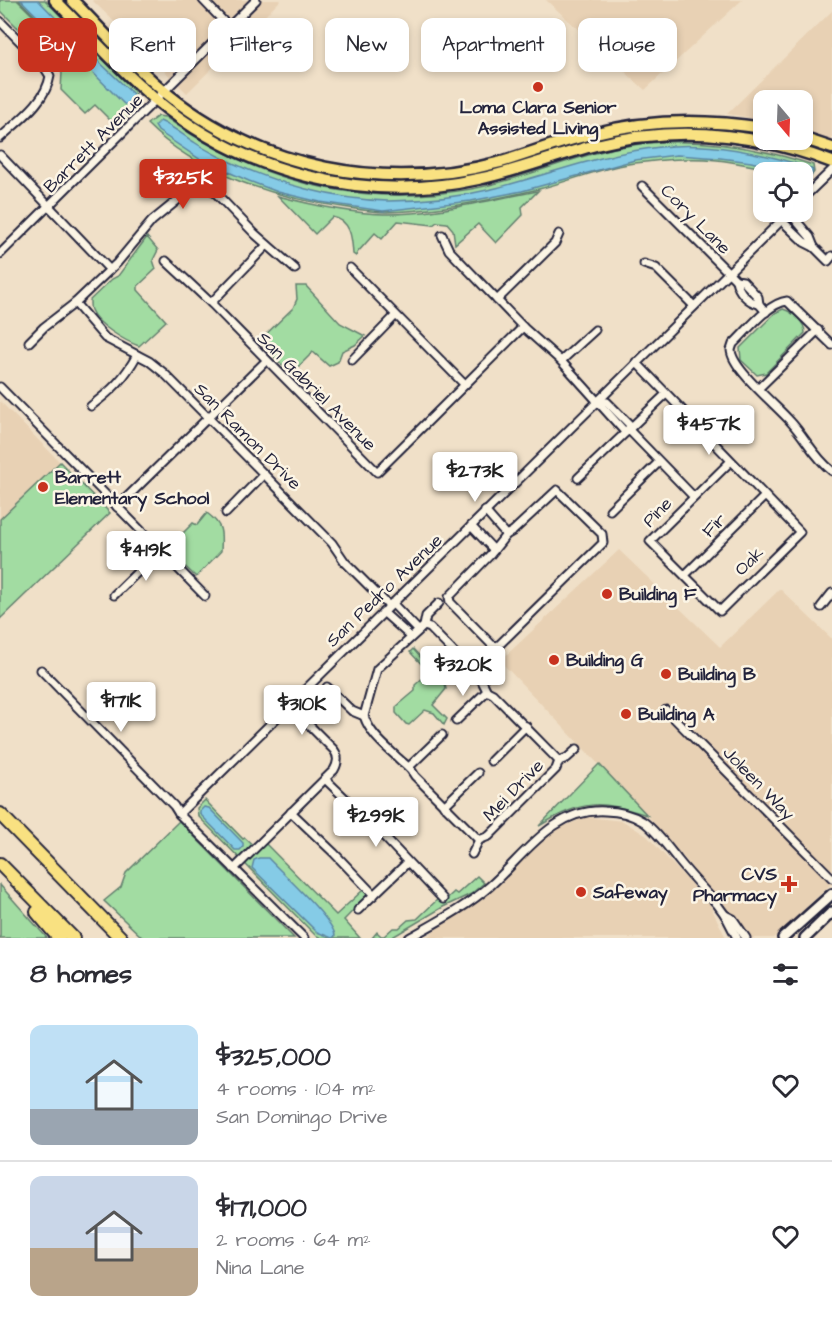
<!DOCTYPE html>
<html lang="en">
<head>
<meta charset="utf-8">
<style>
  :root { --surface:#fff; --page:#f2f2f3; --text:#2b2b33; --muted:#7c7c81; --line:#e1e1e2; --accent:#c8321e }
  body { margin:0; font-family:"Architects Daughter",sans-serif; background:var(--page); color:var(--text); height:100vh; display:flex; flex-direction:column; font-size:22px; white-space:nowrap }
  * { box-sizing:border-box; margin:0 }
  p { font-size:20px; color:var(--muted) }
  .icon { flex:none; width:33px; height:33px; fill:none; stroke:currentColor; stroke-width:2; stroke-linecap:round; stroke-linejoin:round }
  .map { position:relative; height:938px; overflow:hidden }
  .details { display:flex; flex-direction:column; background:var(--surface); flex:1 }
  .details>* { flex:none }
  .hud { position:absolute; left:18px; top:18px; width:796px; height:54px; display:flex; gap:12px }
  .needle { width:39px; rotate:161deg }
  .tools { position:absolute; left:753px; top:90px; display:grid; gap:12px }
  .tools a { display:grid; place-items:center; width:60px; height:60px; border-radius:12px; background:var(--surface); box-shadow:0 3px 9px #0003; font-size:30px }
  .price { position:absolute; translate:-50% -51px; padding:0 14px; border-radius:6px; background:#fff; color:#222; font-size:20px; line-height:39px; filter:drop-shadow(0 2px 3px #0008) }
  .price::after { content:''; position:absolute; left:50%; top:36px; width:18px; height:14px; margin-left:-9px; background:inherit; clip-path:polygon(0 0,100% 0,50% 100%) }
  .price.active { background:var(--accent); color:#fff }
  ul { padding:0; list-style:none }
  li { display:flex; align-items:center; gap:18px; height:150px; padding:0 30px }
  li+li { border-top:2px solid var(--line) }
  li span { display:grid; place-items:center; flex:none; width:168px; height:120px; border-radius:12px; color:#555 }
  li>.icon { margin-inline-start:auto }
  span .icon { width:72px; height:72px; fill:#fffc; stroke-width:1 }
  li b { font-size:26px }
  h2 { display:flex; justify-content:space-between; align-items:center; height:72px; padding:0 30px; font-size:26px }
  .tag { padding:0 21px; border-radius:12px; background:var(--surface); box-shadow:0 3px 9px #0003; font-size:21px; line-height:54px }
  .tag.active { background:var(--accent); color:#fff }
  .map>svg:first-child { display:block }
  .built { fill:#e8d1b4 }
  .green { fill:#a2dca2; stroke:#627f6e; stroke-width:1.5 }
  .water { fill:#85cbe6; stroke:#5d87a2; stroke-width:1.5 }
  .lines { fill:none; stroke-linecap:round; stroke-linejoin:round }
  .minor-casing { stroke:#22223b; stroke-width:11 }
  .secondary-casing { stroke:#22223b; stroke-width:14 }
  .primary-casing { stroke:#22223b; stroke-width:15 }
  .motorway-casing { stroke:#22223b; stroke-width:16 }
  .minor { stroke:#fcf5e5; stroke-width:7 }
  .secondary { stroke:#fcf5e5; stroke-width:9 }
  .primary { stroke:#f9e181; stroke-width:10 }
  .motorway { stroke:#f9e181; stroke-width:12 }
  .poi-dot { fill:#c8321e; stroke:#fcf5e5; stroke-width:2 }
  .labels { text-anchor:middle; stroke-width:5; stroke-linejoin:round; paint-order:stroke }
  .poi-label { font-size:18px; font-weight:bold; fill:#22223b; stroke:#fcf5e5; text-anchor:start }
  .street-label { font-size:18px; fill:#22223b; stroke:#fcf5e5 }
</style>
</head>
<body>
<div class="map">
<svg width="832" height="938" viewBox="0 0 832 938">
  <rect width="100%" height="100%" fill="#f0e0c8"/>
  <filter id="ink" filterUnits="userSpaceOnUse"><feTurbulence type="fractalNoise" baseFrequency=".0167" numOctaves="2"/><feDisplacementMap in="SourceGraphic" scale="12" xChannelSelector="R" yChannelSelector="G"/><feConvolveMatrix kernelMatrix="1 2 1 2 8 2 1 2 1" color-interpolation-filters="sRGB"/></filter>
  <g filter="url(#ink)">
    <g class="built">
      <path d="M92 0H281L187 93Z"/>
      <path d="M546 0H742L645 90Z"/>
      <path d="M832 11V141L803 131 802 100H764L763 120 727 114Z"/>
      <path d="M0 401 110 513 0 619Z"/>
      <path d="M619 550 720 647 780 589 832 639V883L774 938H744L687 861 647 815 500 661Z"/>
      <path d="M586 817 623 821 647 836 710 905 726 938H426L438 927 476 904 555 830Z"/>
    </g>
    <g class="green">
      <path d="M0 0H17L81 63 19 0H45L134 91 137 102 130 112 131 113 117 127 95 105 85 114 61 90 62 72 0 10Z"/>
      <path d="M158 116 165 117C257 182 360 208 471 189 522 180 570 157 620 147 685 135 751 145 813 165L814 172 808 180 803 178 802 172C774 172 746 163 717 160 690 157 662 160 635 163 602 167 571 181 539 189 489 201 436 211 386 212 374 212 361 210 349 208 280 199 197 175 147 124Z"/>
      <path d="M538 191 522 207 523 215 496 243 478 224 455 244 453 230 447 223 437 222 433 225 398 221 382 239 375 233 357 253 356 256 353 254C352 238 351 220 332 217L315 234 278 196C312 205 347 213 383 214 434 215 487 200 538 191Z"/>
      <path d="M147 237 158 250 153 260 156 269 138 286V290L166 321 139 346C125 341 97 325 91 310 90 309 90 302 90 300L112 279 118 276Z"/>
      <path d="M296 286H306L340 323 365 336 355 345 342 351 338 362 329 366 313 352 291 374 259 341 293 308 297 299Z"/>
      <path d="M783 309C793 312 805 322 805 333L766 373 757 375 741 360 740 348 775 313Z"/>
      <path d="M60 462 110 513 0 619V519Z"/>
      <path d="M207 513C223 525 222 532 221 551L196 577 167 549 193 523 197 525Z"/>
      <path d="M413 649 445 684 446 689 433 705 447 719 444 725 434 713 425 710 409 725 406 724 396 713V707L415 691V685L427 674V670L410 652Z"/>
      <path d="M599 764 647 815C599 800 583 800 539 826Z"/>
      <path d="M205 800 243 839 245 838 258 850 265 843 336 915 363 890 368 895 344 920 360 938H321L315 935 198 816 197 808Z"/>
      <path d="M179 821 294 938H143L104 901 121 887 126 873Z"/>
      <path d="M477 876 484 883 471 894 443 907 391 938H372L377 932 381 936H384L393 928H399L408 920 417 919 438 899 442 903 454 892 457 894Z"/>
      <path d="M0 885 47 938H0Z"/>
    </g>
    <g class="water">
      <path d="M21 0H38L94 57 132 93 135 100 131 105 124 104Z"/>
      <path d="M160 121C172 126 183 135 194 142 204 149 215 154 226 160 275 183 334 200 388 201 423 201 459 197 492 189 548 175 602 153 660 147 710 141 760 153 808 167L813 170 811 177 803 178 802 172H790L751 162 720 158 677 155 635 160 522 191 471 201 383 211 320 202 278 192 249 181 201 160 158 131 155 126Z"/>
      <path d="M204 807 209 808 243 843V847L240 850H235L200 814V811Z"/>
      <path d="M259 858H268C281 872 335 921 335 936L332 938 317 932 252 868 254 860Z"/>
    </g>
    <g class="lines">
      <g class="minor-casing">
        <g id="minor">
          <path d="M203 0 229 27"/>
          <path d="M0 21 43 65 50 76C46 102 18 121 0 138"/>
          <path d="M0 155 110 270"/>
          <path d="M642 186 736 280 743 281 758 297 759 304 766 312"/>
          <path d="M802 199 832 170"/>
          <path d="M789 212 810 237 814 247 828 261 832 256"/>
          <path d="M781 220 804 242 814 247"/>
          <path d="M442 235 449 250 523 327 561 361 625 432"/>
          <path d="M0 254 256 0"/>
          <path d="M166 261 211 303 377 472 523 327"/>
          <path d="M644 264 656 268 694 306"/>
          <path d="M350 268 464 384"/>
          <path d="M736 280C738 291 747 302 759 304"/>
          <path d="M497 300 555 243 559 234"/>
          <path d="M75 303 105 338 149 361 164 373 332 543 345 562 389 606"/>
          <path d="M211 303 267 245"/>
          <path d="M29 342 44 327 75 303 117 263 152 221 201 181 207 184 255 234 295 269"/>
          <path d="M832 345 787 301C768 303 747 331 733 344L731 350C732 369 776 405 790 421 805 437 814 457 832 471"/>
          <path d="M352 360 395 316"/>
          <path d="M561 361 595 330"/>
          <path d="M636 362 800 532 720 611 650 541 731 461"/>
          <path d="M0 387 205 596"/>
          <path d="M759 388 818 330"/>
          <path d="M599 401 607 402 631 426"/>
          <path d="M91 406C112 390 124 379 137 355"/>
          <path d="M628 429 693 496"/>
          <path d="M578 478 666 394"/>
          <path d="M557 490 602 534 603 543 498 646 492 645 450 602 449 597 490 555 506 535 513 531Z"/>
          <path d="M117 507 266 361"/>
          <path d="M610 510 659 462"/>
          <path d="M485 511 506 535"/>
          <path d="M226 513 264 474"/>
          <path d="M471 526 494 550"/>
          <path d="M685 575 765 496"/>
          <path d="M114 595 160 550"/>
          <path d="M392 603 418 630"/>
          <path d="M821 607 832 593"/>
          <path d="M383 612 411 637"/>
          <path d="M424 626 430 628 482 681 487 691 493 694 559 761"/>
          <path d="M41 670 174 806 179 814 304 938"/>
          <path d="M327 687 352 711 364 716C370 734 384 745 398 758 406 766 409 765 415 776L479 840"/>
          <path d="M666 710 832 878"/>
          <path d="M364 716 377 669 424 626 426 616 439 603"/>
          <path d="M456 721 487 691"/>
          <path d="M491 761 526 726"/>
          <path d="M410 766 442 735"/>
          <path d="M325 779 372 824 443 899"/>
          <path d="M444 806 478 773"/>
          <path d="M291 812 334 853 374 895"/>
          <path d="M179 814 790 212"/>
          <path d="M472 854 479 840 489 836 556 769 559 761 567 758 577 749"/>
          <path d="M234 869 334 770C338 763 339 757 334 750L288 704"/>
          <path d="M358 910 407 863"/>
          <path d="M725 915 733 919 746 938"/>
          <path d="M409 938C437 922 466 907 490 886 525 855 553 808 605 811 618 811 633 815 644 822 657 832 668 847 678 860 690 875 704 890 717 904L725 915 737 938"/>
        </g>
      </g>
      <g class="secondary-casing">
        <g id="secondary">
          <path d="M783 938 832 894"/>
          <path d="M805 938 832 912"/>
        </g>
      </g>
      <g class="primary-casing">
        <g id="primary">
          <path d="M55 0C88 33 119 69 155 99 244 173 365 204 478 179 518 171 556 155 596 145 676 125 756 133 832 162"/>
          <path d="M72 0C103 31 132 65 166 93 260 169 385 193 501 162 531 153 561 141 592 134 648 119 706 119 764 128"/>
          <path d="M802 138 832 148"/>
        </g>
      </g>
      <g class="motorway-casing">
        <g id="motorway">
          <path d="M0 814 121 938"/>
          <path d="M0 864 73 938"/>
          <path d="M37 912 59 938"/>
        </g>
      </g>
      <use href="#minor" class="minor"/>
      <use href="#secondary" class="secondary"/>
      <use href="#primary" class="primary"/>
      <use href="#motorway" class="motorway"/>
    </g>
  </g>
  <g class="poi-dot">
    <circle cx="538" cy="87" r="6"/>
    <circle cx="43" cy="487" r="6"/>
    <circle cx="607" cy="594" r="6"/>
    <circle cx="554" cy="660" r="6"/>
    <circle cx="666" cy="674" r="6"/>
    <circle cx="626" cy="714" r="6"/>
    <path d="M786 875h6v6h6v6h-6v6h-6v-6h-6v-6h6z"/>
    <circle cx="581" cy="892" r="6"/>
  </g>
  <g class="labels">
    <g class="poi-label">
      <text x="538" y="113" text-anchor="middle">Loma Clara Senior<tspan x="538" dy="21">Assisted Living</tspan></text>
      <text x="55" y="483">Barrett<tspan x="55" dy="21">Elementary School</tspan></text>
      <text x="619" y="600">Building F</text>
      <text x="566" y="666">Building G</text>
      <text x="678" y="680">Building B</text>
      <text x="638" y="720">Building A</text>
      <text x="777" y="880" text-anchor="end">CVS<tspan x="777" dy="21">Pharmacy</tspan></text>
      <text x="593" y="898">Safeway</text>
    </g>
    <g class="street-label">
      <text transform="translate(93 143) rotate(-45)" y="6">Barrett Avenue</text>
      <text transform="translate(696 219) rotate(45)" y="6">Cory Lane</text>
      <text transform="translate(317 391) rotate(45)" y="6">San Gabriel Avenue</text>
      <text transform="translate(248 436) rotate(45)" y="6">San Ramon Drive</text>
      <text transform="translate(657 512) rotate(-46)" y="6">Pine</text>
      <text transform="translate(714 525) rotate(-45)" y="6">Fir</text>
      <text transform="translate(749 561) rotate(-44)" y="6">Oak</text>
      <text transform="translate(384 590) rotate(-44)" y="6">San Pedro Avenue</text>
      <text transform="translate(759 783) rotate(46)" y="6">Joleen Way</text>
      <text transform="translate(513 790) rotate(-46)" y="6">Mei Drive</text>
    </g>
  </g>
</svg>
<div class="tools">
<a><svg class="needle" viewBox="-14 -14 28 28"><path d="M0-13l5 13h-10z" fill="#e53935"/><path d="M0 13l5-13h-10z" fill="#7c7c81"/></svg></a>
<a><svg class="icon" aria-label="locate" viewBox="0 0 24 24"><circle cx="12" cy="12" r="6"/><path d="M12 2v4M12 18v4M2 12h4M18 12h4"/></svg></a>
</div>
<b class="price active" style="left:183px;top:210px">$325K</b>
<b class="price" style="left:709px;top:456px">$457K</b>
<b class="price" style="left:475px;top:503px">$273K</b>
<b class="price" style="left:146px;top:582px">$419K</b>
<b class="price" style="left:463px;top:697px">$320K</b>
<b class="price" style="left:121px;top:733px">$171K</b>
<b class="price" style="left:302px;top:736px">$310K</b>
<b class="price" style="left:376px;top:848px">$299K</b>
<div class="hud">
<a class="tag active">Buy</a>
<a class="tag">Rent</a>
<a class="tag">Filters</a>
<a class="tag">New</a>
<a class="tag">Apartment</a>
<a class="tag">House</a>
</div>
</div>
<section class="details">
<h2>8 homes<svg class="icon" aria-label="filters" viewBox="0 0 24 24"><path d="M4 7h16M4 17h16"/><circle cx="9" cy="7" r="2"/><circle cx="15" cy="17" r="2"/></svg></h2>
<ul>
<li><span style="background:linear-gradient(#bfe0f5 70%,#9aa5b1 0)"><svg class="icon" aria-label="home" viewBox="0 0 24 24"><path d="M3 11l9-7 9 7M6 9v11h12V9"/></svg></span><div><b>$325,000</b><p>4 rooms · 104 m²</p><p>San Domingo Drive</p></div><svg class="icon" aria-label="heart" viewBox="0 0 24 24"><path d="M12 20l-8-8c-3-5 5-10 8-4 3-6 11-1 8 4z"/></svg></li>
<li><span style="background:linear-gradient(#c9d6e8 60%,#b9a48a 0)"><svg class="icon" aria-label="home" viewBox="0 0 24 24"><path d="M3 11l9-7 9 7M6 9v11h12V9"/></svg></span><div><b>$171,000</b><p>2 rooms · 64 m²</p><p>Nina Lane</p></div><svg class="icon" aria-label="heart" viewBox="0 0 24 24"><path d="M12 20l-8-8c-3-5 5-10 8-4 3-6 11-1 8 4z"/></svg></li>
</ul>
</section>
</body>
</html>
